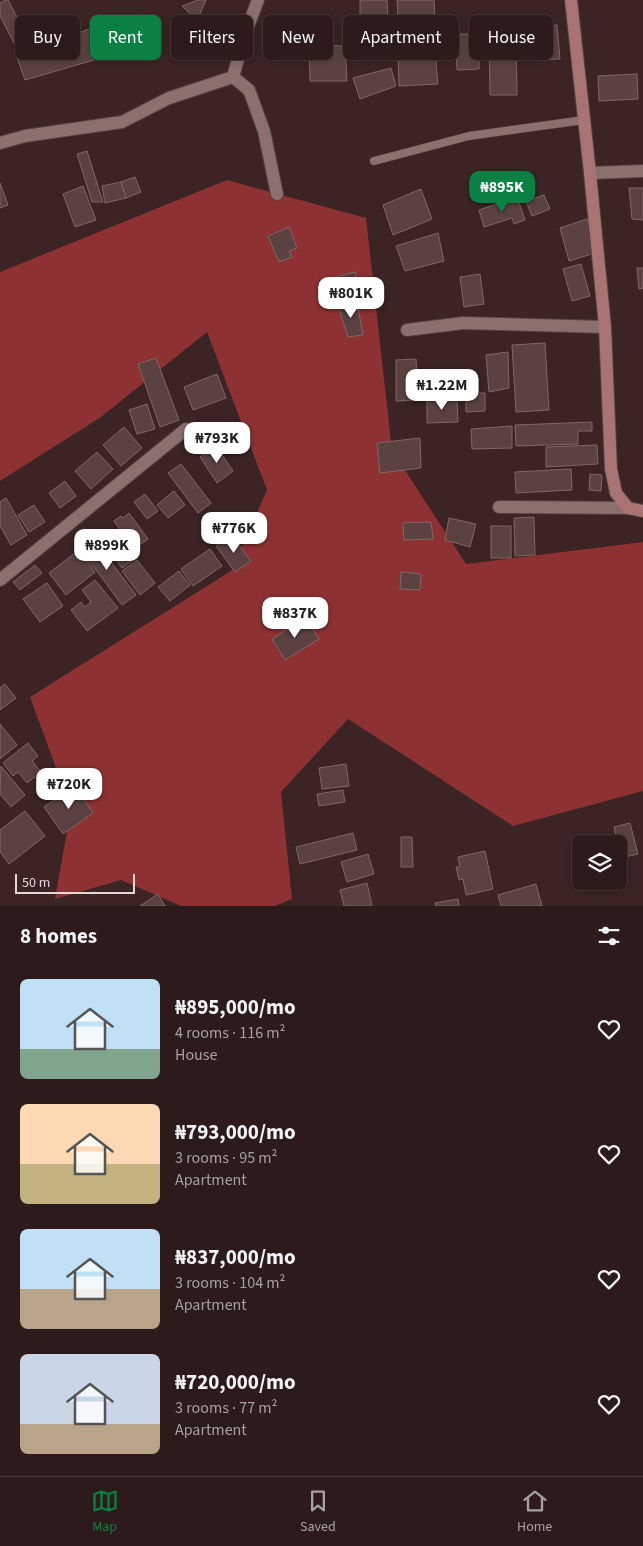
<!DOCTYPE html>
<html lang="en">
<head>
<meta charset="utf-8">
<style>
  :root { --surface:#2c1b1a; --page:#382827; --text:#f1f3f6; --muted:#a6a1a2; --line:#483939; --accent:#0b8043 }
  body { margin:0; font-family:"Source Sans 3",sans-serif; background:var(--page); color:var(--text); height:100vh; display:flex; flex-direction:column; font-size:19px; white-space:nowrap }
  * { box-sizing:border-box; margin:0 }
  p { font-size:16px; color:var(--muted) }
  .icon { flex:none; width:28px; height:28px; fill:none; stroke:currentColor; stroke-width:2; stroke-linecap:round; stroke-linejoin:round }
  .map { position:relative; height:906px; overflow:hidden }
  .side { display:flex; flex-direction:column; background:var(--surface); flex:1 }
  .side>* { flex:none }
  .top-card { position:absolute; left:15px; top:15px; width:614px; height:45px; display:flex; gap:10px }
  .tools { position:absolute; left:572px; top:835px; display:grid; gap:10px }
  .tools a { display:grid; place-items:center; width:55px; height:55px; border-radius:8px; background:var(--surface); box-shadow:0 2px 8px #0003,0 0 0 1px var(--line); font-size:25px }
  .scale { position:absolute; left:15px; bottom:12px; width:120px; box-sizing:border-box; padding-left:5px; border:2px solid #e6d7d5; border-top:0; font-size:14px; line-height:18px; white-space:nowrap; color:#e6d7d5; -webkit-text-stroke:4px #3b2423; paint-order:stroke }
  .price { position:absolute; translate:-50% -42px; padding:0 11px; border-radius:10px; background:#fff; color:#222; font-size:16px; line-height:32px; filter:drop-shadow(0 1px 2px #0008) }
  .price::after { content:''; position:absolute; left:50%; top:30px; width:15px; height:11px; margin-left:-8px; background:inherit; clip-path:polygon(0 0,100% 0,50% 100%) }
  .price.on { background:var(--accent); color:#fff }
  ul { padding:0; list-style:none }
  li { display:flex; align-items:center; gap:15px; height:125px; padding:0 20px }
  li span { display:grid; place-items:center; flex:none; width:140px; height:100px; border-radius:8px; color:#555 }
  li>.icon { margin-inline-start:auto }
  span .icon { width:60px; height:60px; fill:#fffc; stroke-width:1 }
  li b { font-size:21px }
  h2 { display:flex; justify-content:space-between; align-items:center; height:60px; padding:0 20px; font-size:21px }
  .pill { padding:0 18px; border-radius:8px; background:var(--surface); box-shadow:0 2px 8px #0003,0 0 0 1px var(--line); font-size:18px; line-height:45px }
  .pill.on { background:var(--accent); color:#fff }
  .dock { display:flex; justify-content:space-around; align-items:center; height:70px; border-top:1px solid var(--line); background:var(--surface); font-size:14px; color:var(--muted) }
  .dock a { display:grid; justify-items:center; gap:2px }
  .dock .on { color:var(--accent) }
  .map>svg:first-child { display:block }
  .forest { fill:#8d3132 }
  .building { fill:#5b4240; stroke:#816765 }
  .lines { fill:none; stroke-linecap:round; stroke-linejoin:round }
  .lane-casing { stroke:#544240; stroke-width:9 }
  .street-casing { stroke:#544240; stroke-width:14 }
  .secondary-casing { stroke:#544240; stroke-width:14 }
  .lane { stroke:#8b706e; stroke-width:8 }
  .street { stroke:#8b706e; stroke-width:12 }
  .secondary { stroke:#a97371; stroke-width:12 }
</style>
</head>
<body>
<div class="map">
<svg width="643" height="906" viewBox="0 0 643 906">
  <rect width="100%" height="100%" fill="#3b2423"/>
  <path class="forest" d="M227 180 366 218 392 450 466 564 643 542V791L513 826 348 719 281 792 292 899 275 906H181L121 880 55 899 71 809 30 697 231 571 267 490 207 332 101 417 0 481V272Z"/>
  <g class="building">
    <path d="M6 0H8L27 36 14 43 0 16V3Z"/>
    <path d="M198 0H206L197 20 182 6Z"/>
    <path d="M360 0H387L388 18 360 19Z"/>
    <path d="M397 0H434L436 33 399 35Z"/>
    <path d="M138 14 148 44 131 49 121 20Z"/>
    <path d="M115 20 126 50 111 55 100 25Z"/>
    <path d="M557 25 560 59 527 60 525 27Z"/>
    <path d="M92 28 111 55 25 80 16 55Z"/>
    <path d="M455 34H479V69L457 70Z"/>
    <path d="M489 37H516L517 95H490Z"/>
    <path d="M309 45 345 46 347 81H310Z"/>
    <path d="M435 51 438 84 399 86 398 54Z"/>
    <path d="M391 68 396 86 360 99 353 78Z"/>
    <path d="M637 74 638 99 599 101 598 76Z"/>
    <path d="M87 151 103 202H92L77 154Z"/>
    <path d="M135 177 141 192 126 198 121 182Z"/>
    <path d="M121 182 126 198 105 203 102 186Z"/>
    <path d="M0 183 8 205 0 208Z"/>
    <path d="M83 186 96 220 75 227 63 194Z"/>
    <path d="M629 188H643V220L632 219Z"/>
    <path d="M421 189 432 219 393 235 383 205Z"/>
    <path d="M544 195 550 209 532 216 526 201Z"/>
    <path d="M517 197 525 220 514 224 512 218 484 227 479 210Z"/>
    <path d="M587 219 595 253 569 261 560 228Z"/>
    <path d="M289 227 297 248 289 251 292 257 279 262 268 236Z"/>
    <path d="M438 233 444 261 405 271 396 246Z"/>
    <path d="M581 264 590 296 572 301 563 269Z"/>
    <path d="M637 268H643V288L639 289Z"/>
    <path d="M355 272 360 297 337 303 331 278Z"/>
    <path d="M480 274 484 304 464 307 460 277Z"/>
    <path d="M357 302 363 335 348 337 338 306Z"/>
    <path d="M545 343 549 410 516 412 512 345Z"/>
    <path d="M508 352 509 388 489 392 486 355Z"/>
    <path d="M156 358 179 420 160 427 138 364Z"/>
    <path d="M416 359 418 400 396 401V360Z"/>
    <path d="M217 374 226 398 193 410 184 387Z"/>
    <path d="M466 393H485V411L466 412Z"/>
    <path d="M427 398 457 399 458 422 427 423Z"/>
    <path d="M147 404 155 429 137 434 129 410Z"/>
    <path d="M592 422V431H578V444L516 446 515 425Z"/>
    <path d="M512 426V448L472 449 471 429Z"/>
    <path d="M124 427 142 448 121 466 103 445Z"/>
    <path d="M420 438 421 468 380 473 377 443Z"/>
    <path d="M597 445 598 464 546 467V447Z"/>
    <path d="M216 446 233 471 217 483 200 457Z"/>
    <path d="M97 452 113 469 91 489 75 471Z"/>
    <path d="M181 464 211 503 198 513 168 473Z"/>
    <path d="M571 469 572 490 516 493 515 472Z"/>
    <path d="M590 474 602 475 601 491 589 490Z"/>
    <path d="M65 481 76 496 60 508 49 493Z"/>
    <path d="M174 491 185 505 168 518 157 505Z"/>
    <path d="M145 494 158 511 147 519 134 502Z"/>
    <path d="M6 498 27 535 11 545 0 526V502Z"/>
    <path d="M34 505 45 522 29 532 18 515Z"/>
    <path d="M129 513 148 539 134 549 114 521 121 516 123 518Z"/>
    <path d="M534 517 535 555 515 556 514 518Z"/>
    <path d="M449 518 476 524 470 547 445 540Z"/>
    <path d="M431 522 433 539 404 540 403 523Z"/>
    <rect x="491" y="526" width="20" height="32"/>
    <path d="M117 530 137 557 122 568 102 541Z"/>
    <path d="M232 535 251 561 235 572 216 546Z"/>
    <path d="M92 537 136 595 122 605 79 547Z"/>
    <path d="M210 549 222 566 193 586 181 569Z"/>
    <path d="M79 550 95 572 66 595 49 573Z"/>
    <path d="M137 560 155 583 140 595 122 571Z"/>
    <path d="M35 565 42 573 20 590 13 582Z"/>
    <path d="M179 571 190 585 170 601 158 587Z"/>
    <path d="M401 572 421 574 420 590 400 589Z"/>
    <path d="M95 580 118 608 87 631 71 610 81 602 85 607 91 602 82 590Z"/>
    <path d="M47 583 63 606 40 622 23 599Z"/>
    <path d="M305 618 319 639 285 660 272 639Z"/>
    <path d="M5 684 16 698 0 710V688Z"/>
    <path d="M0 724 17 745 0 759Z"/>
    <path d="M28 743 38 756 32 761 41 772 27 783 18 772 13 776 3 763Z"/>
    <path d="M346 764 349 786 322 789 319 768Z"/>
    <path d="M1 766 25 795 11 807 0 794Z"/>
    <path d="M75 786 93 813 63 834 44 807Z"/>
    <path d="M343 790 345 802 319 806 317 794Z"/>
    <path d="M25 811 45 836 9 864 0 852V830Z"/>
    <path d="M630 823 638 854 621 858 614 827Z"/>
    <path d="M353 833 357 850 300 864 296 847Z"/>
    <path d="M401 837H412L413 867H401Z"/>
    <path d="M485 851 493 889 466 895 463 879 459 880 456 867H460L458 857Z"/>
    <path d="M368 854 374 874 347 882 341 862Z"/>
    <path d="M367 883 372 906H344L340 890Z"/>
    <path d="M536 884 542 906H501L498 895Z"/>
    <path d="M158 894 165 906H140Z"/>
    <path d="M458 899 459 906H436L435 903Z"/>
  </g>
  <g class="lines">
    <g class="lane-casing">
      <path id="lane" d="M374 161 469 136 584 120"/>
    </g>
    <g class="street-casing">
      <g id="street">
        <path d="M233 77 249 90 264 131 277 194"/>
        <path d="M0 143 25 136 122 122 169 98 233 77 245 34 258 0"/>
        <path d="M590 173 643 171"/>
        <path d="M407 330 463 323 605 327"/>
        <path d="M499 507 628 508"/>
        <path d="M0 580 186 429"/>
      </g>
    </g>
    <g class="secondary-casing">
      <path id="secondary" d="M571 0 590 173 605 327 611 469 616 493 628 508 643 511"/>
    </g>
    <use href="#lane" class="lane"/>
    <use href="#street" class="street"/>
    <use href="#secondary" class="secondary"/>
  </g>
</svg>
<div class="tools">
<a><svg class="icon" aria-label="layers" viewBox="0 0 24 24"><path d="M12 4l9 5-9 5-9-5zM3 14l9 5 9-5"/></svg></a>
</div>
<div class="scale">50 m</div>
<b class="price on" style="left:502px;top:213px">₦895K</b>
<b class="price" style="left:351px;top:319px">₦801K</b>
<b class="price" style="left:442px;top:411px">₦1.22M</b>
<b class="price" style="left:217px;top:464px">₦793K</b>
<b class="price" style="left:234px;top:554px">₦776K</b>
<b class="price" style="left:107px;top:571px">₦899K</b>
<b class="price" style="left:295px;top:639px">₦837K</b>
<b class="price" style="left:69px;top:810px">₦720K</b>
<div class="top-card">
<a class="pill">Buy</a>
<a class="pill on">Rent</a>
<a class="pill">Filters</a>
<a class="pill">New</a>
<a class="pill">Apartment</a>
<a class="pill">House</a>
</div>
</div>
<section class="side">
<h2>8 homes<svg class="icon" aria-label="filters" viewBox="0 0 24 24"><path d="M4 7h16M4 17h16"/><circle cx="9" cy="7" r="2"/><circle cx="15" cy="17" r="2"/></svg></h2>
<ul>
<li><span style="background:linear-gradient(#bfe0f5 70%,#7fa58c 0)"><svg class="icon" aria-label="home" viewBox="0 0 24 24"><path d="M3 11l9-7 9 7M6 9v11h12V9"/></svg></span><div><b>₦895,000/mo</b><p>4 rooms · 116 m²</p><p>House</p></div><svg class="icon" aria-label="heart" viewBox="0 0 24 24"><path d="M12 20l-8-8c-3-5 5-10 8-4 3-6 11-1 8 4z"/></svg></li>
<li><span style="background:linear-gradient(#ffd9b3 60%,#c2b280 0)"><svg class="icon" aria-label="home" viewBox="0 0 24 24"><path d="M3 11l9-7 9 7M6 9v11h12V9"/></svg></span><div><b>₦793,000/mo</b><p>3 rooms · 95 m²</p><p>Apartment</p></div><svg class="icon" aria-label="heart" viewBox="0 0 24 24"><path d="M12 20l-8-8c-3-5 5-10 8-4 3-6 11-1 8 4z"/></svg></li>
<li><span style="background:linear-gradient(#bfe0f5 60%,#b9a48a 0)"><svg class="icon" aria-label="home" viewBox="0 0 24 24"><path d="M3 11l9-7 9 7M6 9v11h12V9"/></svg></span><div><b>₦837,000/mo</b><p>3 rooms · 104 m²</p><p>Apartment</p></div><svg class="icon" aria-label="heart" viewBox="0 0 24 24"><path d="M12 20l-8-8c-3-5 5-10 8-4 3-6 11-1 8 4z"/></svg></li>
<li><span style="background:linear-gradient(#c9d6e8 70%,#b9a48a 0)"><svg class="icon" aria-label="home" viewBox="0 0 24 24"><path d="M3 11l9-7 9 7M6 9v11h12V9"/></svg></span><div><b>₦720,000/mo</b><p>3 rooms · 77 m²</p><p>Apartment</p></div><svg class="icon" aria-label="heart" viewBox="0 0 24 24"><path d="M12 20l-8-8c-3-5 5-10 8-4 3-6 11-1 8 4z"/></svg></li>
</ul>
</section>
<nav class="dock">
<a class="on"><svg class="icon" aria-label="map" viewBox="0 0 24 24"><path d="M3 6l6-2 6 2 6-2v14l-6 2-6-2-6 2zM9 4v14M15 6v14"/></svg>Map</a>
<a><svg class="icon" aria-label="saved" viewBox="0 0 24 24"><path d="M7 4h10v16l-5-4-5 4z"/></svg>Saved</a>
<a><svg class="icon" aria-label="home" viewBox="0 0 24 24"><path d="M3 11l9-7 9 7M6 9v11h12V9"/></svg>Home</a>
</nav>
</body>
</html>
